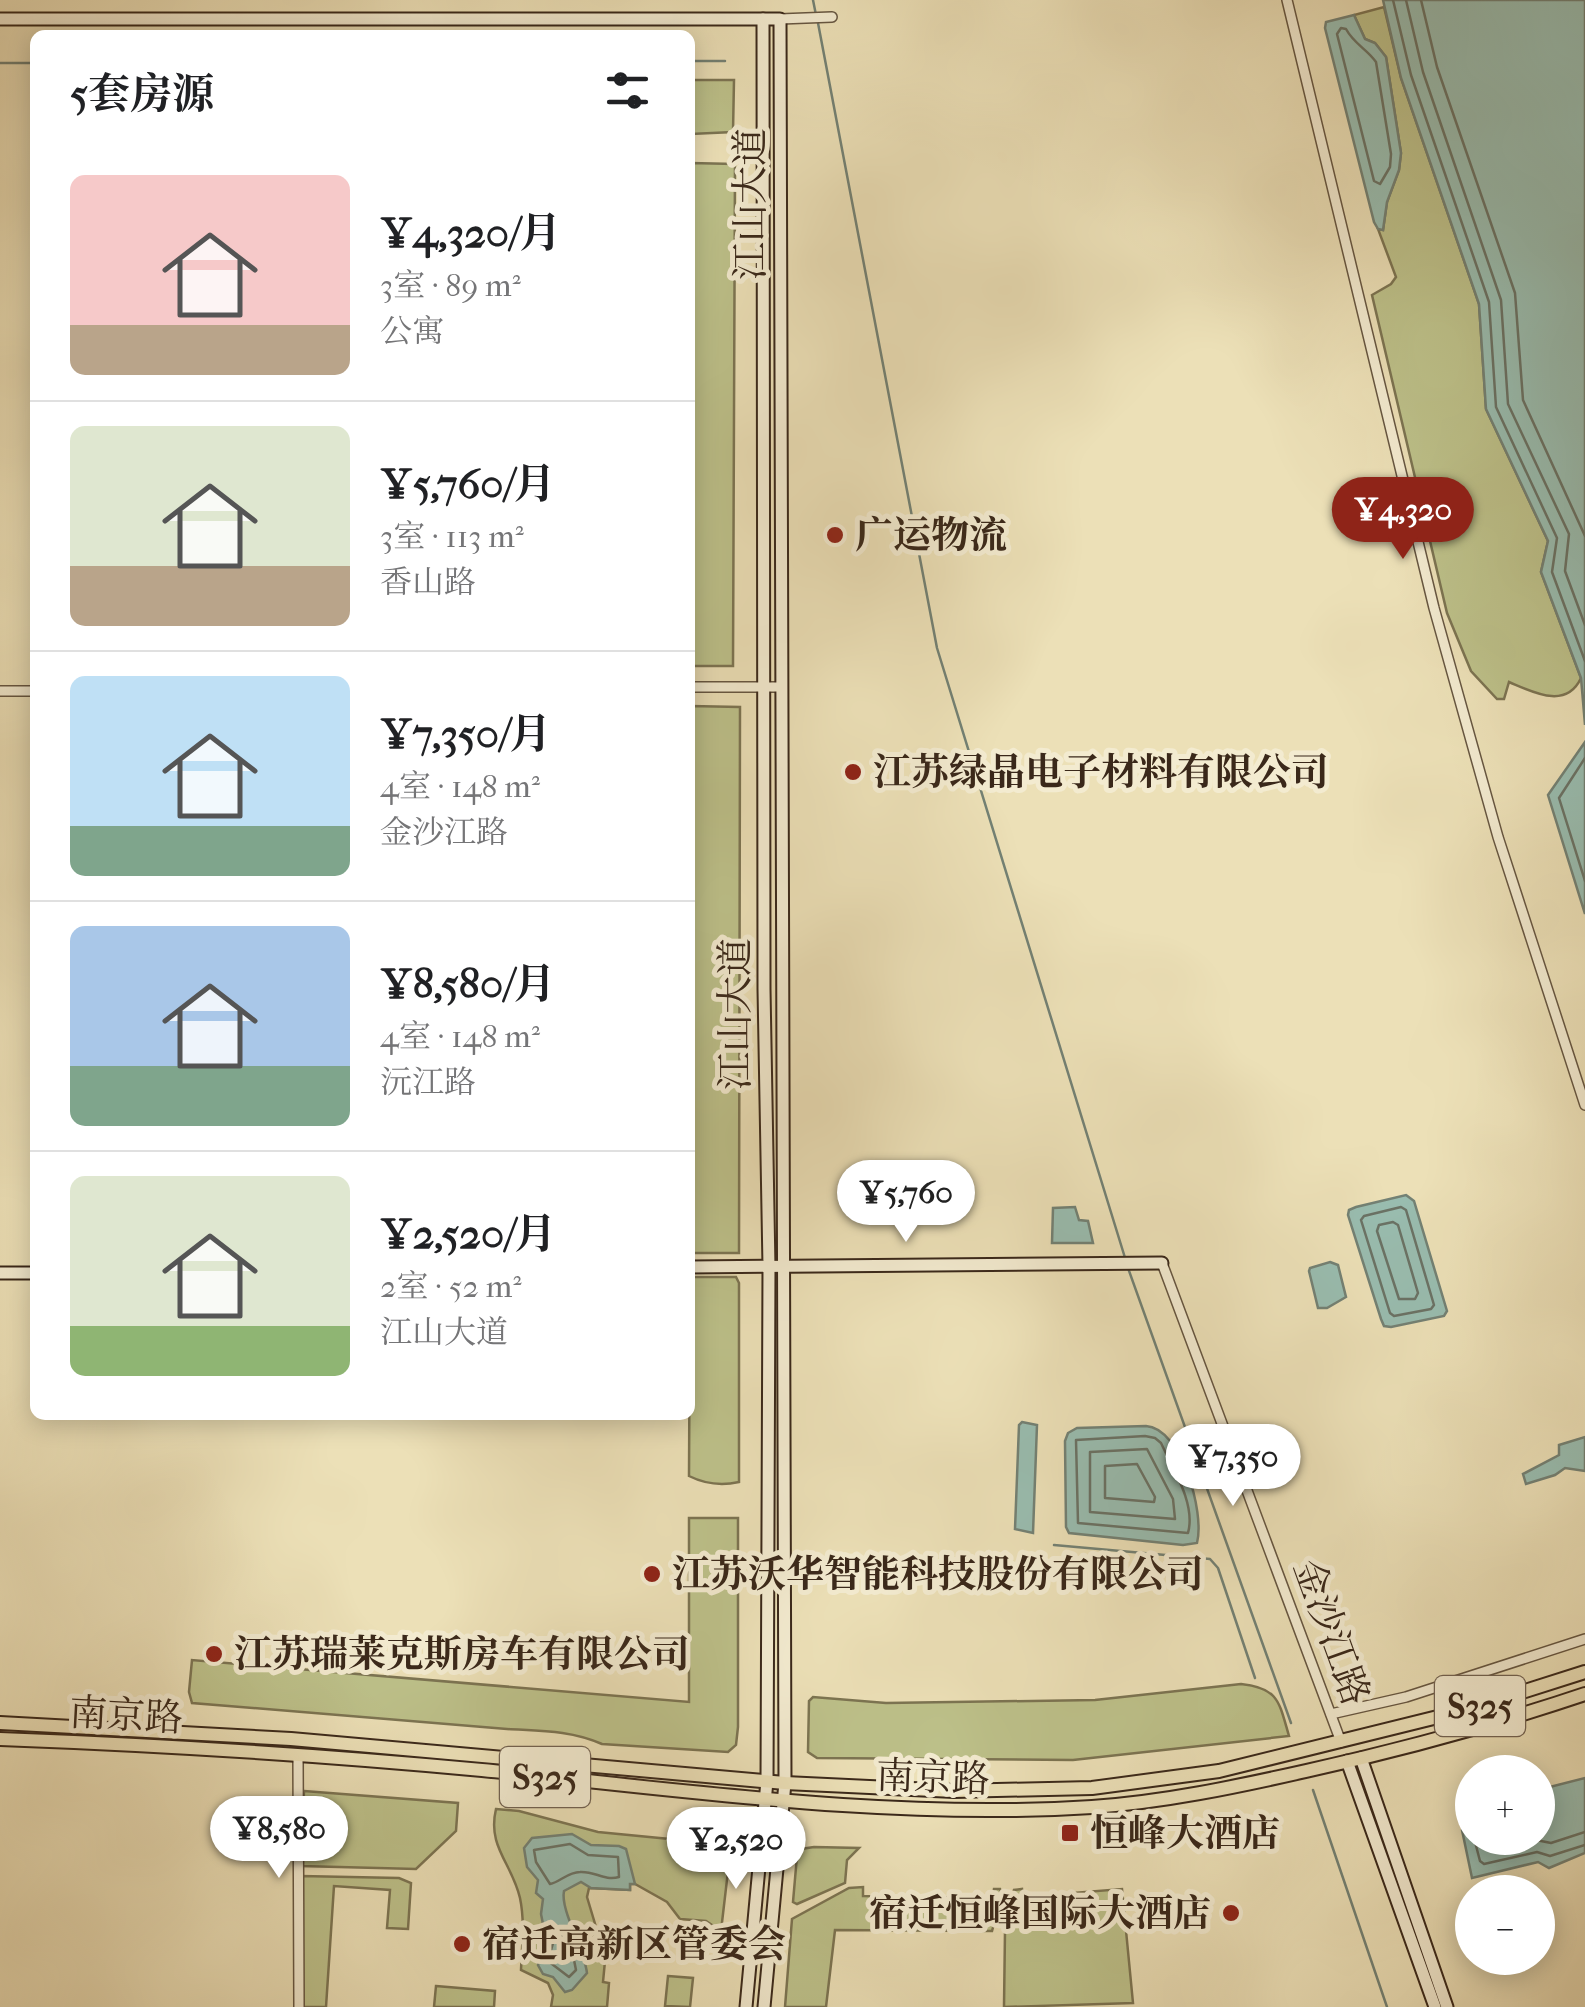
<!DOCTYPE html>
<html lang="zh">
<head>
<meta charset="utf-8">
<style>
  :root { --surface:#fff; --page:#f6f6f6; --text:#202124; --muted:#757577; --line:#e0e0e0; --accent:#8f2418 }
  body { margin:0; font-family:"IM FELL French Canon","Noto Serif SC",serif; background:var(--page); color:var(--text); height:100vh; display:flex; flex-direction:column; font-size:38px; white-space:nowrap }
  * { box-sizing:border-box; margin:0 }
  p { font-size:32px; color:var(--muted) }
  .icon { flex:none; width:55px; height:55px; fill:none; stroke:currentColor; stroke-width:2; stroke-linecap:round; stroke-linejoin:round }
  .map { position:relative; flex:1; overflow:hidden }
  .sheet { position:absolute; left:30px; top:30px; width:665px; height:1390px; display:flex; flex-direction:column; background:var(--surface); border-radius:15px; box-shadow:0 5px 25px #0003 }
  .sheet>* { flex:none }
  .tools { position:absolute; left:1455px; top:1755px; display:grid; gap:20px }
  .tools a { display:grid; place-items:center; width:100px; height:100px; border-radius:50%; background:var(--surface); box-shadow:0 5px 25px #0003; font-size:50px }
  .price { position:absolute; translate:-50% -85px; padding:0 22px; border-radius:35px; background:#fff; color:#222; font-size:32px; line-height:65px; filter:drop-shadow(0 2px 5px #0008) }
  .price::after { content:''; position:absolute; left:50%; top:60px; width:30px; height:22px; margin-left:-15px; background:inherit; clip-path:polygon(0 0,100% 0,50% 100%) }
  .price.current { background:var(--accent); color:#fff }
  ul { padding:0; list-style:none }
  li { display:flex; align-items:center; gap:30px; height:250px; padding:0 40px }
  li+li { border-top:2px solid var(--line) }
  li span { display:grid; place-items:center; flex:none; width:280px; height:200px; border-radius:15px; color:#555 }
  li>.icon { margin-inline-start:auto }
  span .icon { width:120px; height:120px; fill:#fffc; stroke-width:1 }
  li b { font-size:42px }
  h2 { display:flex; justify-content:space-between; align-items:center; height:120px; padding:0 40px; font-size:42px }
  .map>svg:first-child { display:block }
  .green { fill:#bdc18a; stroke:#7c7452; stroke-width:2.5 }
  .water { fill:#99bdb0; stroke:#738174; stroke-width:2.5 }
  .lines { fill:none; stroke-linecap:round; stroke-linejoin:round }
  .shore { stroke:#6a7265; stroke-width:2.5 }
  .stream { stroke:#738174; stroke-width:2.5 }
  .street-casing { stroke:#665641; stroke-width:12 }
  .secondary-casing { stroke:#3a281a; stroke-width:15 }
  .primary-casing { stroke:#3a281a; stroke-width:16 }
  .street { stroke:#f3ebd0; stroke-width:9 }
  .secondary { stroke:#f3ebd0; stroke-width:11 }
  .primary { stroke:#ece0b7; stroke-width:12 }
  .poi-dot { fill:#8f2418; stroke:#f3ebd0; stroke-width:4 }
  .labels { text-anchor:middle; stroke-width:10; stroke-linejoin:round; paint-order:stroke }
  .shield { fill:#f3ebd0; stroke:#726251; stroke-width:2.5 }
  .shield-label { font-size:35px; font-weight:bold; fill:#3a281a }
  .street-label { font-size:38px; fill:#3a281a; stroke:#f3ebd0 }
  .poi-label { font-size:38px; font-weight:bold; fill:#3a281a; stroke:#f3ebd0; text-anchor:start }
</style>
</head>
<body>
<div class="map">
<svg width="1585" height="2007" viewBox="0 0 1585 2007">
  <rect width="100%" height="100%" fill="#ece0b7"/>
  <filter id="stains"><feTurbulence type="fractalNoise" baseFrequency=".002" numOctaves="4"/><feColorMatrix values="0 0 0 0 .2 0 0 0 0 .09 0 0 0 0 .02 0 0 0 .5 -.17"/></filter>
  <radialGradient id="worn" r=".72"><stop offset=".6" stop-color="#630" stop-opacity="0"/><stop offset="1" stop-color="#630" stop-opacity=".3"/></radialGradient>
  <g class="green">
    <path d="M1384 7 1401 78 1479 304 1486 409 1548 541 1541 572 1581 678C1566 710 1533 692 1509 682L1504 699H1497L1471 671 1447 613 1372 295 1391 284 1396 277 1378 229 1383 230 1387 202 1399 170 1401 153 1386 57 1375 43 1365 39 1354 15Z"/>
    <path d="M691 80H734L733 132 691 134Z"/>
    <path d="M690 163 735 164 733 666H690Z"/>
    <path d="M690 706 740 707 739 1253H690Z"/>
    <path d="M690 1277H736L739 1283V1482C721 1486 705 1484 689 1476Z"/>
    <path d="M689 1518H738V1727L736 1745 728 1752 602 1744C570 1730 540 1731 507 1729L192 1703 189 1692 192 1660 689 1702Z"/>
    <path d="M1241 1684C1279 1688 1279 1702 1289 1736L1073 1760 817 1758 808 1752 809 1701 813 1697 886 1703 1095 1700Z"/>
    <path d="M304 1791 458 1803 456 1831 416 1869 301 1866Z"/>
    <path d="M496 1809 519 1811 598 1832 721 1844 730 1854 721 1931 706 1921 680 1919 667 1902 635 1884H630V1890L589 1888 587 1897 596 1927 592 1929 594 1938 589 1940 595 1960 605 1961 603 1982 609 1983 607 2007H551L553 1995 548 1983 521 1970C522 1946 525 1922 520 1898 512 1863 487 1847 496 1809Z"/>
    <path d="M814 1847 859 1848 847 1860 845 1883 797 1904 793 1902 797 1856 801 1849Z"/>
    <path d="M301 1876 399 1878 411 1883 408 1929 387 1928 390 1890 334 1886 326 2007H301Z"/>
    <path d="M863 1887V1896L993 1898 994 1889H1000L1002 1895 992 1931 835 1930 826 2007H785L792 1919 849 1888Z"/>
    <path d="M1022 1889 1023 1897 1122 1889 1133 2003 1004 2007 1005 1931 1014 1890Z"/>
    <path d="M668 1976 693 1978 690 2007 665 2006Z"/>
    <path d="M436 1986 495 1991 494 2007H434Z"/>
  </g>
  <g class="water">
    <path d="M1383 0H1585V725L1581 678 1541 572 1548 541 1486 409 1479 304 1401 78Z"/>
    <path d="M1354 15 1365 39 1375 43 1386 57 1401 153 1399 170 1387 202 1383 230 1378 229 1374 222 1325 28 1326 22Z"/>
    <path d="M1585 742V914L1548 795Z"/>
    <path d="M1406 1195 1414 1201 1447 1311 1444 1316 1391 1327 1384 1326 1381 1319 1348 1215 1349 1210 1356 1207Z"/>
    <path d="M1075 1207 1079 1220 1088 1221 1093 1243H1052L1053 1208Z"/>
    <path d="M1330 1262 1338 1265 1346 1297 1327 1308H1318L1309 1271 1310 1268Z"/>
    <path d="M1022 1422 1037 1425 1033 1533 1015 1529 1019 1425Z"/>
    <path d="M1146 1426C1181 1428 1205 1512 1197 1543L1183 1545 1069 1533 1066 1527 1065 1441 1068 1433 1077 1428Z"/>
    <path d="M1585 1437V1471L1565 1468 1555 1475 1526 1484 1523 1474 1559 1455V1445Z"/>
    <path d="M1585 1778V1853L1549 1868 1538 1862 1472 1878 1462 1830 1465 1821 1472 1817V1838H1538V1790Z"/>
    <path d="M572 1834 591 1845 619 1846 626 1849 635 1884H630V1890L591 1888 581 1882 564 1891C560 1910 584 1948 587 1973L572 1990 565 1992 553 1977 543 1974 538 1965 545 1934 541 1914 543 1899 536 1893 538 1880 527 1867 524 1848 532 1838Z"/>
  </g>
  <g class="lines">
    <g class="shore">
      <path d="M1393 0 1411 75 1489 302 1496 407 1557 538 1552 572 1585 661"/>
      <path d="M1406 0 1423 72 1501 300 1508 404 1569 534 1565 571 1585 625"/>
      <path d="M1421 0 1437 67 1515 293 1523 400 1585 536"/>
      <path d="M1341 28 1346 29C1354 44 1367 49 1376 62L1391 154 1390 167 1380 184 1374 181 1337 34Z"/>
      <path d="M1585 758 1559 798 1585 881"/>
      <path d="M1401 1207 1406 1210 1434 1305 1431 1309 1394 1316 1390 1313 1361 1220 1364 1216Z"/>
      <path d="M1393 1222 1398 1225 1418 1293 1415 1299H1399L1377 1231 1379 1225Z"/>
      <path d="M1145 1436 1155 1438 1161 1443C1173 1469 1196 1504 1188 1533L1078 1523 1076 1440Z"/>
      <path d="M1147 1449 1173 1499 1175 1519 1090 1512V1452Z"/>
      <path d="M1137 1464 1155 1497 1154 1502 1105 1498V1466Z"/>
      <path d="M1474 1838 1480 1861 1484 1864 1537 1852 1550 1856 1585 1845"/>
      <path d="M1488 1838 1490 1847 1495 1849 1536 1840 1551 1843 1585 1832"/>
      <path d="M570 1844 588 1855 618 1857 619 1877C604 1881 595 1871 580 1872 568 1872 560 1882 550 1884L536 1862 534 1850Z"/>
      <path d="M561 1934 572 1950 576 1970 569 1977 548 1961 555 1936Z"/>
    </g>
    <g class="stream">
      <path d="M813 0 816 15"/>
      <path d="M818 23 937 648 1126 1261"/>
      <path d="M690 61H725"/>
      <path d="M0 63H35"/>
      <path d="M1128 1268 1291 1723"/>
      <path d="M1054 1545 1210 1559 1218 1568 1255 1678"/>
      <path d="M1313 1790 1387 2007"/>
    </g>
    <g class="street-casing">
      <g id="street">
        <path d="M1287 0 1434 608 1498 837 1585 1105"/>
        <path d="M780 19 832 17"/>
        <path d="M690 687H779"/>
        <path d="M0 691H35"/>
        <path d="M1162 1263 1341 1742"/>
        <path d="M1331 1714 1406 1697 1585 1639"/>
        <path d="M298 1755 299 2007"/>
      </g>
    </g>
    <g class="secondary-casing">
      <g id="secondary">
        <path d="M0 19H780L785 1783 764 2007"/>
        <path d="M690 1267 1162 1263"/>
        <path d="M0 1273H35"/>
        <path d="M1361 1758 1447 2007"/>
        <path d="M1347 1761 1435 2007"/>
        <path d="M746 2007 767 1781 769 1267 764 989 763 19"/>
      </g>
    </g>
    <g class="primary-casing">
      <g id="primary">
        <path d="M0 1723 291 1739 785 1783 954 1791 1092 1788 1219 1771 1462 1711 1585 1672"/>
        <path d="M0 1739C161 1745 322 1755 482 1770 684 1790 888 1820 1092 1807 1164 1802 1235 1787 1306 1771 1400 1750 1493 1725 1585 1694"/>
      </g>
    </g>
    <use href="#street" class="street"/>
    <use href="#secondary" class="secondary"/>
    <use href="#primary" class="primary"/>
  </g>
  <g class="poi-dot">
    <circle cx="835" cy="535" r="10"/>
    <circle cx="853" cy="772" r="10"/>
    <circle cx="652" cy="1574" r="10"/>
    <circle cx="214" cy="1654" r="10"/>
    <rect x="1060" y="1823" width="20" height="20" rx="5"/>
    <circle cx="1231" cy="1913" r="10"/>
    <circle cx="462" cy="1944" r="10"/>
  </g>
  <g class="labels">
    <g class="shield">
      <rect x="1435" y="1676" width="90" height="60" rx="8"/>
      <rect x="500" y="1747" width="90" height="60" rx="8"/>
    </g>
    <g class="shield-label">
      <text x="1480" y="1718">S325</text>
      <text x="545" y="1789">S325</text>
    </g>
    <g class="street-label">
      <text transform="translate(750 204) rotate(-90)" y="13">江山大道</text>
      <text transform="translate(735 1014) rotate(-90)" y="13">江山大道</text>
      <text transform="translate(1332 1632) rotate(70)" y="13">金沙江路</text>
      <text transform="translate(126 1715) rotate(3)" y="13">南京路</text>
      <text transform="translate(933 1777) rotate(2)" y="13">南京路</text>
    </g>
    <g class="poi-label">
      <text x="855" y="548">广运物流</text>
      <text x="873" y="785">江苏绿晶电子材料有限公司</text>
      <text x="672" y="1587">江苏沃华智能科技股份有限公司</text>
      <text x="234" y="1667">江苏瑞莱克斯房车有限公司</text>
      <text x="1090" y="1846">恒峰大酒店</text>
      <text x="1211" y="1926" text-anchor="end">宿迁恒峰国际大酒店</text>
      <text x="482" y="1957">宿迁高新区管委会</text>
    </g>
  </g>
  <rect width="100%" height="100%" filter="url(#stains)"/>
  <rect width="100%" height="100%" fill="url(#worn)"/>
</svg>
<div class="tools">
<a>+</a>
<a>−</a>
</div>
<b class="price current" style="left:1403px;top:562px">¥4,320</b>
<b class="price" style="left:906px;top:1245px">¥5,760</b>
<b class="price" style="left:1233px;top:1509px">¥7,350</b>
<b class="price" style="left:279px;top:1881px">¥8,580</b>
<b class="price" style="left:736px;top:1892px">¥2,520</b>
<section class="sheet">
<h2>5套房源<svg class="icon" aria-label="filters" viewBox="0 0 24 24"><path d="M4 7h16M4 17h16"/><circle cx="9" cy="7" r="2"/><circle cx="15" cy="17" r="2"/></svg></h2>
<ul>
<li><span style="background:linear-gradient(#f6c9c9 75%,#b9a48a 0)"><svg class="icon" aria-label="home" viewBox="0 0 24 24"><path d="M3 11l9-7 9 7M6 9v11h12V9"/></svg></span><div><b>¥4,320/月</b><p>3室 · 89 m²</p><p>公寓</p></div></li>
<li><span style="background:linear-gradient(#dfe7d0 70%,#b9a48a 0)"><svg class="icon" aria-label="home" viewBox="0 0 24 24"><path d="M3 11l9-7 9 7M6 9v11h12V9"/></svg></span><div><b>¥5,760/月</b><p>3室 · 113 m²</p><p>香山路</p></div></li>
<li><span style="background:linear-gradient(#bfe0f5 75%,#7fa58c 0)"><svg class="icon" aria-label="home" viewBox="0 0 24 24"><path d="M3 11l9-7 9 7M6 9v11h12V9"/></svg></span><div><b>¥7,350/月</b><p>4室 · 148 m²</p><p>金沙江路</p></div></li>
<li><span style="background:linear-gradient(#a9c7e8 70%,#7fa58c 0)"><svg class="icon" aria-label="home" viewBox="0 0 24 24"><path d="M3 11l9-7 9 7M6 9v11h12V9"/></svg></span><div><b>¥8,580/月</b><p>4室 · 148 m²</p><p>沅江路</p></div></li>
<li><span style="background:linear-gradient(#dfe7d0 75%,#8fb573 0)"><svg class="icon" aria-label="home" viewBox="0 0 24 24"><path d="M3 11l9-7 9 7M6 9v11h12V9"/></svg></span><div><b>¥2,520/月</b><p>2室 · 52 m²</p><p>江山大道</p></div></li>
</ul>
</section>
</div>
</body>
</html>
